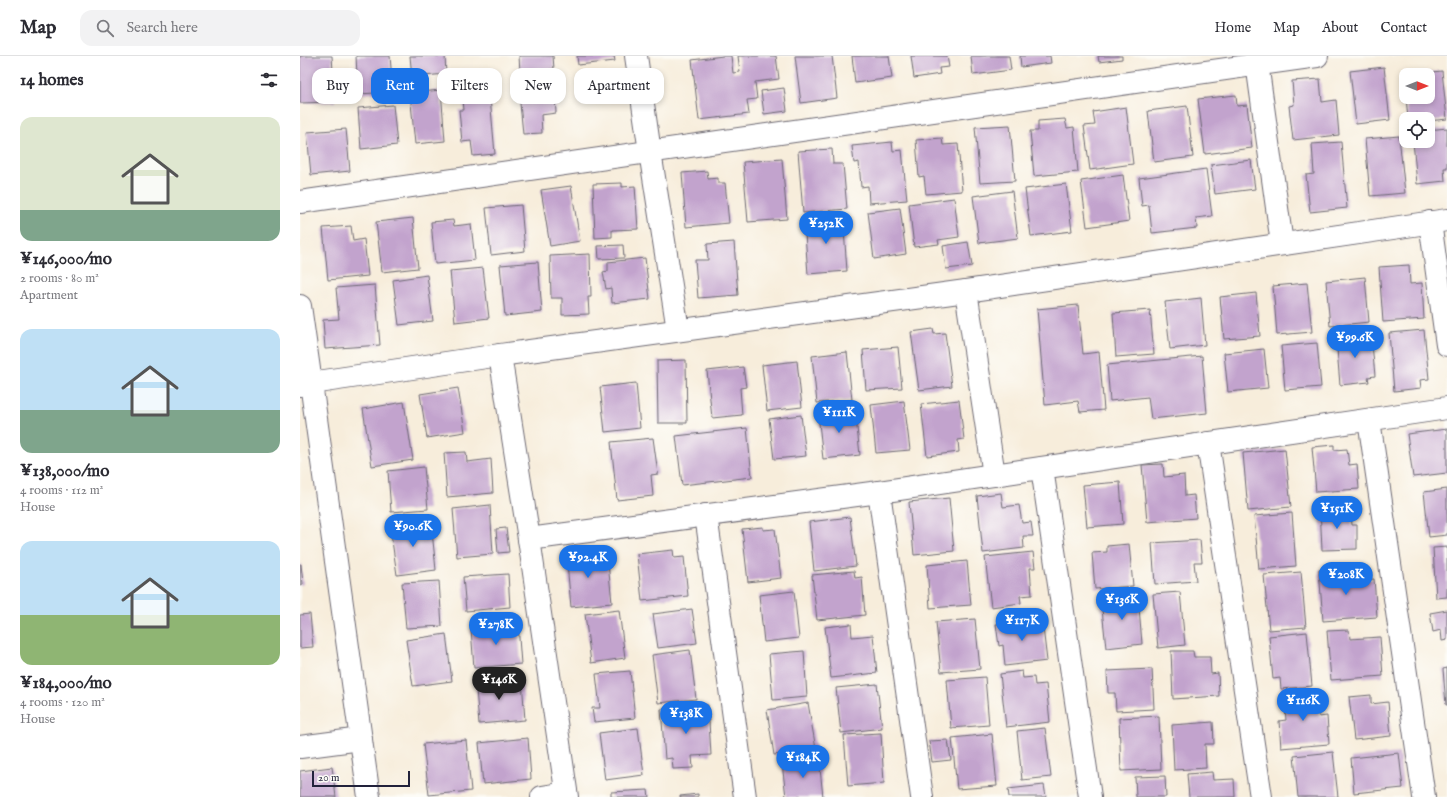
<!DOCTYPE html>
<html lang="en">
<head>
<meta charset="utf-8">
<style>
  :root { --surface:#fff; --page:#f2f2f3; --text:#2b2b33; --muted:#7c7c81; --line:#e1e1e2; --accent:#1a73e8 }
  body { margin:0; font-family:"IM FELL English",serif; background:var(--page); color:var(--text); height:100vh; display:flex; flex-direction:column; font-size:15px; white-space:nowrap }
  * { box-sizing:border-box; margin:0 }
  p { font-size:13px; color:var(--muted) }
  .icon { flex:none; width:22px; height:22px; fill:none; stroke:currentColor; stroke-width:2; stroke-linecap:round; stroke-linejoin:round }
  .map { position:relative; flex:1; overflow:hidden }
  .panel { display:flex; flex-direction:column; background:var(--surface); width:300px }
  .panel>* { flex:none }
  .hud { position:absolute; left:12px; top:12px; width:380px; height:36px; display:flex; gap:8px }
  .needle { width:26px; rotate:90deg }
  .controls { position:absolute; left:1099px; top:12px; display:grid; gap:8px }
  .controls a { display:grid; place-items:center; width:36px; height:36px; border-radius:8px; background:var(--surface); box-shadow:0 2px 6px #0003; font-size:20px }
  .scale { position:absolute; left:12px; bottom:10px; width:98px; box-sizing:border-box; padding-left:4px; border:2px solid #22223b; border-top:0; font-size:11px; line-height:14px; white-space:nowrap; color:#22223b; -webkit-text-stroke:3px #fdfcf7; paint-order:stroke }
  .price { position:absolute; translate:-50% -34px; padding:0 9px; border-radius:14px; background:var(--accent); color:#fff; font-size:13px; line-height:26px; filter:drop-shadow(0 1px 2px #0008) }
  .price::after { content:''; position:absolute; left:50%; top:24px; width:12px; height:9px; margin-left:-6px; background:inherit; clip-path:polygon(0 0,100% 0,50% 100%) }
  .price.on { background:#222; color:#fff }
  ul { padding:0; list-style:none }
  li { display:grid; align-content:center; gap:8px; height:212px; padding:0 20px }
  li span { display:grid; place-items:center; height:124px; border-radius:12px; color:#555 }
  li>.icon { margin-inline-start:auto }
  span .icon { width:72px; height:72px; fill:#fffc; stroke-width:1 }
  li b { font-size:17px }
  h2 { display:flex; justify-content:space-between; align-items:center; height:48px; padding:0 20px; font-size:17px }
  .tag { padding:0 14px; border-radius:12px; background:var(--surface); box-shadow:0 2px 6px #0003; font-size:14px; line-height:36px }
  .tag.on { background:var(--accent); color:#fff }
  header { display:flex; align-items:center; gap:24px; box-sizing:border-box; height:56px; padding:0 20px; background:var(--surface); border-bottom:1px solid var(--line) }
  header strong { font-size:19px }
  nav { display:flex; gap:22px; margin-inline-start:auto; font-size:14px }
  .search { width:280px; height:36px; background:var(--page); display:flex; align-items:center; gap:10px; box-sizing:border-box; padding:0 14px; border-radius:12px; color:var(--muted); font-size:15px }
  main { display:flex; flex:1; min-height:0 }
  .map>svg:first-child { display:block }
  .building { fill:#c2a3cd }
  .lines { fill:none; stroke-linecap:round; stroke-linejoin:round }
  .minor-casing { stroke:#6d6973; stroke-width:24 }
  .tertiary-casing { stroke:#6d6973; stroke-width:24 }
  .minor { stroke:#fff; stroke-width:22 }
  .tertiary { stroke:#fff; stroke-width:22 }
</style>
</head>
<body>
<header>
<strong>Map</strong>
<div class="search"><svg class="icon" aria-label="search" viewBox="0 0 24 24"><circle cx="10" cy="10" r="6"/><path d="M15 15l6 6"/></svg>Search here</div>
<nav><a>Home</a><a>Map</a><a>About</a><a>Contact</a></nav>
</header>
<main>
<section class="panel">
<h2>14 homes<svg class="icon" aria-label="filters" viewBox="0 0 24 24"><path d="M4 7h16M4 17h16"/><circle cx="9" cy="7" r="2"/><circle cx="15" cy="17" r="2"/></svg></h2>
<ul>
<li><span style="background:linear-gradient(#dfe7d0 75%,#7fa58c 0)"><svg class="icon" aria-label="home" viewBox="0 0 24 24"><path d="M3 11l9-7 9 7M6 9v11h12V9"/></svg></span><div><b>¥146,000/mo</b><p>2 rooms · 80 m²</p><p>Apartment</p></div></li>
<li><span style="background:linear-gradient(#bfe0f5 65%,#7fa58c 0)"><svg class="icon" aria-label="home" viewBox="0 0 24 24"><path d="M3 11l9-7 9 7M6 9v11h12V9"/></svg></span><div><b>¥138,000/mo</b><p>4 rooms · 112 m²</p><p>House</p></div></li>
<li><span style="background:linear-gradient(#bfe0f5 60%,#8fb573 0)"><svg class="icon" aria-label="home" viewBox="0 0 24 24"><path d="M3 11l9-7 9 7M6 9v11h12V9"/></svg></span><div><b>¥184,000/mo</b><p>4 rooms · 120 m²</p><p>House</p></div></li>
</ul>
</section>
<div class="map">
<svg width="1147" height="741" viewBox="0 0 1147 741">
  <rect width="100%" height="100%" fill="#fdfcf7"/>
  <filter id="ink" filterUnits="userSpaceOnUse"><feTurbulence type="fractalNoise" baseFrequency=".025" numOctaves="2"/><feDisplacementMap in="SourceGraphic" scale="8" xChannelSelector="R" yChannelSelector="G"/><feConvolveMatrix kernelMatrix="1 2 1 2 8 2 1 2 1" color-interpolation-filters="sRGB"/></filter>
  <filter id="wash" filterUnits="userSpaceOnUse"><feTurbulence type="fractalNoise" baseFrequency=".012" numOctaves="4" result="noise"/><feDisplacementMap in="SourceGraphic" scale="16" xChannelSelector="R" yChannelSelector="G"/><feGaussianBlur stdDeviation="0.9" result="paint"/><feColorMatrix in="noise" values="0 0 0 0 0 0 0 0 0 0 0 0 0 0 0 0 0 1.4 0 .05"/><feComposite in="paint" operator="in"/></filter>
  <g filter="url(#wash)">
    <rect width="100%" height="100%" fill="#f7eddb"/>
    <g id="blocks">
      <g class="building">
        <path d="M0 0H32L35 46 0 47Z"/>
        <path d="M56 0H90L93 36 58 38Z"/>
        <path d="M110 0H145L146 18 112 21Z"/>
        <path d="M219 0H253L254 13 220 16Z"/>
        <path d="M277 0H314L315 5 278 9Z"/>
        <path d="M423 0H431L433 17 440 16 438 0H476L479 23 455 26 457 43 447 44 449 58 399 64 392 4Z"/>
        <path d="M495 0H532L537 42 501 47Z"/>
        <path d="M552 0H589L592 22 555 27Z"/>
        <path d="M611 0H647L649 11 639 12 640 18 614 22Z"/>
        <path d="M671 0H709L711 14 673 19Z"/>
        <path d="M720 0H750L751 7 721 11Z"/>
        <path d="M798 0H822V3L799 6Z"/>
        <path d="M1084 11 1090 64 1056 68 1050 15Z"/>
        <path d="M1142 15 1147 63 1128 65V63H1108L1106 41H1128V19H1112V18Z"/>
        <path d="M1020 23 1022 46 1036 44 1039 79 993 84 989 50 994 49 992 25Z"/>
        <path d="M254 24 256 57 241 59 242 77 223 78 218 27Z"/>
        <path d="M189 30 195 98 173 100 171 85 162 86 159 54H164L162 33Z"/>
        <path d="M484 32 487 55 464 58 461 35Z"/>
        <path d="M141 34 145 85 115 88 110 37Z"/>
        <path d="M936 39 937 50 947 49 952 92 905 98 898 43Z"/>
        <path d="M93 49 97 89 61 93 58 52Z"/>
        <path d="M887 50 893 101 854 106 848 55Z"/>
        <path d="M826 51 833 108 790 114 784 70 795 69 793 56Z"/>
        <path d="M765 63 767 72 774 71 778 116 734 120 730 75H738V65Z"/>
        <path d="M710 69 715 125 680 127 675 71Z"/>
        <path d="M1147 72V112H1144L1145 125 1117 128 1113 85H1128V74Z"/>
        <path d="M46 73 50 115 11 119 7 76Z"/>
        <path d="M1099 80 1105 137 1070 140 1065 83Z"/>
        <path d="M642 82 643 89 658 88 662 135 626 138 624 120 619 121 616 84Z"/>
        <path d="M592 86 593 95 602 94 607 144 569 147 568 130 561 131 559 106 554 107 552 90Z"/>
        <path d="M1041 86 1047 152 1010 156 1006 119 1014 118 1012 88Z"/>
        <path d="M532 93 533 108H543L547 153 503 157 498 95Z"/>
        <path d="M482 103 487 163 448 166 443 106Z"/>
        <path d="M951 104 955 133 915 138 911 109Z"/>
        <path d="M906 113 912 160 896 162 897 172 852 177 849 149 842 150 839 122Z"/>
        <path d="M407 115 408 123 418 122V127H425L429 167 386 171 382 117Z"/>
        <path d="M823 119 829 165 787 171 781 125Z"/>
        <path d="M322 127V131L335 130 338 173 312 174V181L295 182 293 128Z"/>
        <path d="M766 128 772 175 731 180 725 133Z"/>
        <path d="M271 130 280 185 250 190 241 134Z"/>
        <path d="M712 135 718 182 679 187 673 140Z"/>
        <path d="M654 142 659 181 638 184 639 188 614 191 609 148Z"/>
        <path d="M221 149 225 195 191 199 186 152Z"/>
        <path d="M600 152 606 198 574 203 568 156Z"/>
        <path d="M543 160 547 215 508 218 504 164Z"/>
        <path d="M113 162 118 212 82 216 76 166Z"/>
        <path d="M153 164 154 170 171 168 175 204 135 208 131 166Z"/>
        <path d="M51 170 53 185 64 183 68 220 28 224 23 172Z"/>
        <path d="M434 186 438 239 398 242 395 204H408L407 188Z"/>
        <path d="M668 186 672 210 646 213 643 190Z"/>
        <path d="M323 189 324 202 299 203 298 190Z"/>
        <path d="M290 198 291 241H288L289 258 262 259V242H251L250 200Z"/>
        <path d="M345 202 350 243 312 247 311 232 306 233 303 216 308 215V206Z"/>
        <path d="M238 206 242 256 205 260 200 209Z"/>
        <path d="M1109 209 1110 228 1122 227 1124 263 1083 266 1079 211Z"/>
        <path d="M183 212 189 262 155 266 150 215Z"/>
        <path d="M127 219 133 265 99 269 93 224Z"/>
        <path d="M1065 221 1069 266 1030 270 1026 225Z"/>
        <path d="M1007 227 1012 276 977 279 973 230Z"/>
        <path d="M75 229 80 289 25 293 23 264 39 263 36 232Z"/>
        <path d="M956 237 960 280 924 283 920 241Z"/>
        <path d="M901 242 905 289 870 293 865 246Z"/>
        <path d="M778 249 783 298 799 296 804 354 780 356 778 345 745 349 737 253Z"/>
        <path d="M850 254 854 298 816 301 813 257Z"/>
        <path d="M633 273 634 278 645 277 652 330 619 334 611 276Z"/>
        <path d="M1124 274 1129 323 1120 324 1121 332 1094 335 1089 277Z"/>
        <path d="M1071 277 1075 320 1068 321 1069 326 1040 329 1036 281Z"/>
        <path d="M1017 287 1021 331 985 334 981 290Z"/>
        <path d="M598 291 602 332 566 334 563 294Z"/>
        <path d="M964 293 968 332 928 336 924 297Z"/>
        <path d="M547 296 552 344 517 347 512 300Z"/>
        <path d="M902 300 907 357 851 363 848 341 810 345 807 309Z"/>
        <path d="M386 304 387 367H358L357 305Z"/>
        <path d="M497 305 502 351 467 355 462 309Z"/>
        <path d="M443 311 446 331 440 332 442 359 412 362 407 315Z"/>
        <path d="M336 327 340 372 305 376 300 331Z"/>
        <path d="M158 332 165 376 127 382 120 338Z"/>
        <path d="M659 344 664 383 658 384 659 396 627 400 621 348Z"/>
        <path d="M604 345 610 394 576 397 571 349Z"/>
        <path d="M104 346 113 404 72 410 63 353Z"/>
        <path d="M555 353 560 399 523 403 518 358Z"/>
        <path d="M501 359 506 400 474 403 469 363Z"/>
        <path d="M447 372 452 421 382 429 376 380Z"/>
        <path d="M1147 373V417L1113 421 1107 378Z"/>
        <path d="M353 382 358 418 351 419 353 440 317 444 311 386Z"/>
        <path d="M1034 389V394L1047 393 1049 409 1057 408 1059 433 1016 436 1012 391Z"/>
        <path d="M985 393 991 451 948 455 943 397Z"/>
        <path d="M166 396 167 406 191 403 193 437 147 441 144 397Z"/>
        <path d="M863 408 864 421 884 419 885 440 894 439 896 462 847 466 842 409Z"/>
        <path d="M124 411 128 453 91 456 88 415Z"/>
        <path d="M820 426 823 468 787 471 783 429Z"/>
        <path d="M1147 433V479L1129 481 1124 436Z"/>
        <path d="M701 437 703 451 719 449 722 467 731 466 733 480H723L724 492 683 497 677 440Z"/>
        <path d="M649 442 654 495 614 499 609 446Z"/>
        <path d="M190 449 193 498 157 501 153 453Z"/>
        <path d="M1041 450V457H1051L1052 469H1057V493L1022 494 1020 451Z"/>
        <path d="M992 457 996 510 959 513 954 460Z"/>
        <path d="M550 461 556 510 514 515 509 466Z"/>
        <path d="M131 466 136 514 97 519 90 471Z"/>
        <path d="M463 471V474L475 473 481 522 448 526 442 473Z"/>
        <path d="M206 472 209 496 198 497 196 473Z"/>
        <path d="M900 484 902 506H894L896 525 855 528 852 487Z"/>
        <path d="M829 488 833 530 795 533 792 497 807 496V490Z"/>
        <path d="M1147 491V541L1136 542 1133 492Z"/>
        <path d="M288 493V499L307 497 312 547 271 551 266 496Z"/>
        <path d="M373 494 374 502 384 501 388 540 342 545 337 498Z"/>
        <path d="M733 496 735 512H730L732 539 720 540 721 547 691 551 685 501Z"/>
        <path d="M667 505 671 549 630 552 627 509Z"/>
        <path d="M0 508H1L3 528 0 529Z"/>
        <path d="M1052 511 1053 525 1074 523 1077 561 1023 565 1019 514Z"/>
        <path d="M554 515 555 522 562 521 565 559 517 564 512 519Z"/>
        <path d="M1001 516 1006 571 969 574 964 519Z"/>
        <path d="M208 518 210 551 166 555 163 521Z"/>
        <path d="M139 525 142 570 106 572 102 527Z"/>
        <path d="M494 535 499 582 464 586 459 539Z"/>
        <path d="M880 536 885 589 858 592 853 538Z"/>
        <path d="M838 539 842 588 806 592 801 543Z"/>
        <path d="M392 553 397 587 358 592 353 558Z"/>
        <path d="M319 554 325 602 291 607 285 558Z"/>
        <path d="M1147 554V584L1142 585 1141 574 1133 576 1130 557Z"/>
        <path d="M10 558 13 591 0 592V559Z"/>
        <path d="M675 563 680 613 641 616 636 566Z"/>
        <path d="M742 563 747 605 705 610 703 589 699 590 696 568Z"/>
        <path d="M551 568 552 581 573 579 577 617 531 622 525 571Z"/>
        <path d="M218 569 221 608 174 612 171 573Z"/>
        <path d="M1049 574 1050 583 1080 581 1083 620 1031 624 1027 575Z"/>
        <path d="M1007 576 1012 630 981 633 980 622 973 623 969 580Z"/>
        <path d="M146 578 152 625 113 630 106 584Z"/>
        <path d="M390 594 396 643 358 647 352 599Z"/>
        <path d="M504 595 507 641 473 644 469 598Z"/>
        <path d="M871 595H893L894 601H910L911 618 918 617 919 640 873 643Z"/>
        <path d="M1147 612V649H1146L1143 613Z"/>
        <path d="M852 613 854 653 816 655 815 637H808L807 615Z"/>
        <path d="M330 615 335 662 294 666 292 652H300L296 618Z"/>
        <path d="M722 615 723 622 734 621 735 629 746 628 750 666 706 671 700 618Z"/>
        <path d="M198 621 199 627 222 625 225 664 179 668 175 622Z"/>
        <path d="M685 621 689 669 651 672 647 624Z"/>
        <path d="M577 628 582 672 541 677 536 632Z"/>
        <path d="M1017 636 1019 661 1027 660 1029 688 981 692 979 665 986 664 984 639Z"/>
        <path d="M1071 639V648L1088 646 1091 680 1054 684 1049 641Z"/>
        <path d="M508 647 517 699 495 703 494 696 474 699 467 654Z"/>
        <path d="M408 649 411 699 392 700 393 712 373 713 372 702 365 703 361 653Z"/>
        <path d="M859 660 861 713 821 715 819 662Z"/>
        <path d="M913 666 914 688H905L906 712 874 714 872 669Z"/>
        <path d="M338 672 344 719 305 724 299 677Z"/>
        <path d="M745 672 751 721 722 724 717 675Z"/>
        <path d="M581 677 584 727 548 730 544 679Z"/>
        <path d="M692 678 697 730 657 733 652 682Z"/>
        <path d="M228 682 231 723 183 728 179 687Z"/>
        <path d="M166 684 171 735 129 739 123 688Z"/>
        <path d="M648 684 651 704 632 706 629 685Z"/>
        <path d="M1033 696 1038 741H998L994 700Z"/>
        <path d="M1099 697 1103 732 1054 737 1051 702Z"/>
        <path d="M519 703 523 741H486L482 707Z"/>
        <path d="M32 711 36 741H0V715Z"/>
        <path d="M912 716 913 724 934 723 935 741H889L887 718Z"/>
        <path d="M865 720 866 741H836L835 721Z"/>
        <path d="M744 729 746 741H709L708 733Z"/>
        <path d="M348 734 349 741H311V736Z"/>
        <path d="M398 738V741H380V740Z"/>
      </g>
    </g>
  </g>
  <g filter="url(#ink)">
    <use href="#blocks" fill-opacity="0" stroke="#6d6973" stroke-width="1"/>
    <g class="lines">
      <g class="minor-casing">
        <g id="minor">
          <path d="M336 0 350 96 378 274"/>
          <path d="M956 0 982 188"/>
          <path d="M0 146 1017 0"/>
          <path d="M1130 166 1147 289"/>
          <path d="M666 235 694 419"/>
          <path d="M0 250 11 327 0 329"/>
          <path d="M200 299 229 483 267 741"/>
          <path d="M1069 364 1124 741"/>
          <path d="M908 387 961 741"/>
          <path d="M742 412 790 741"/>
          <path d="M579 436 622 741"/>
          <path d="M406 459 445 741"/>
          <path d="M229 483 579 436 1147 352"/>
          <path d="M0 691 61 683"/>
          <path d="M242 741 266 737"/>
        </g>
      </g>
      <g class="tertiary-casing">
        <path id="tertiary" d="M69 741 11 327 200 299 666 235 1147 164"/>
      </g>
      <use href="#minor" class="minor"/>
      <use href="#tertiary" class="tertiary"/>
    </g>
  </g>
</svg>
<div class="controls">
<a><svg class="needle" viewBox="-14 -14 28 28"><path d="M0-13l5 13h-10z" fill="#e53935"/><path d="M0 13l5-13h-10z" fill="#7c7c81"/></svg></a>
<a><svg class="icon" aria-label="locate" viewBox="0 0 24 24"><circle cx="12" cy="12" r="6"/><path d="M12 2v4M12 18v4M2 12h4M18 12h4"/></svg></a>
</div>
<div class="scale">20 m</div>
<b class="price" style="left:526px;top:189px">¥252K</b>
<b class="price" style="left:1055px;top:303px">¥99.6K</b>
<b class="price" style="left:539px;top:378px">¥111K</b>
<b class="price" style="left:1037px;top:474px">¥151K</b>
<b class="price" style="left:113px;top:492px">¥90.6K</b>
<b class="price" style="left:288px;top:523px">¥92.4K</b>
<b class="price" style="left:1046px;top:540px">¥208K</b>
<b class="price" style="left:822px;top:565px">¥136K</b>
<b class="price" style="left:722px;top:586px">¥117K</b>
<b class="price" style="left:196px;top:590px">¥278K</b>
<b class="price on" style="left:199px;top:645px">¥146K</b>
<b class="price" style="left:1003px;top:666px">¥116K</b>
<b class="price" style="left:386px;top:679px">¥138K</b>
<b class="price" style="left:503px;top:723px">¥184K</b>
<div class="hud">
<a class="tag">Buy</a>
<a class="tag on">Rent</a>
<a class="tag">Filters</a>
<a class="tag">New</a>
<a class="tag">Apartment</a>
</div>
</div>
</main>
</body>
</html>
